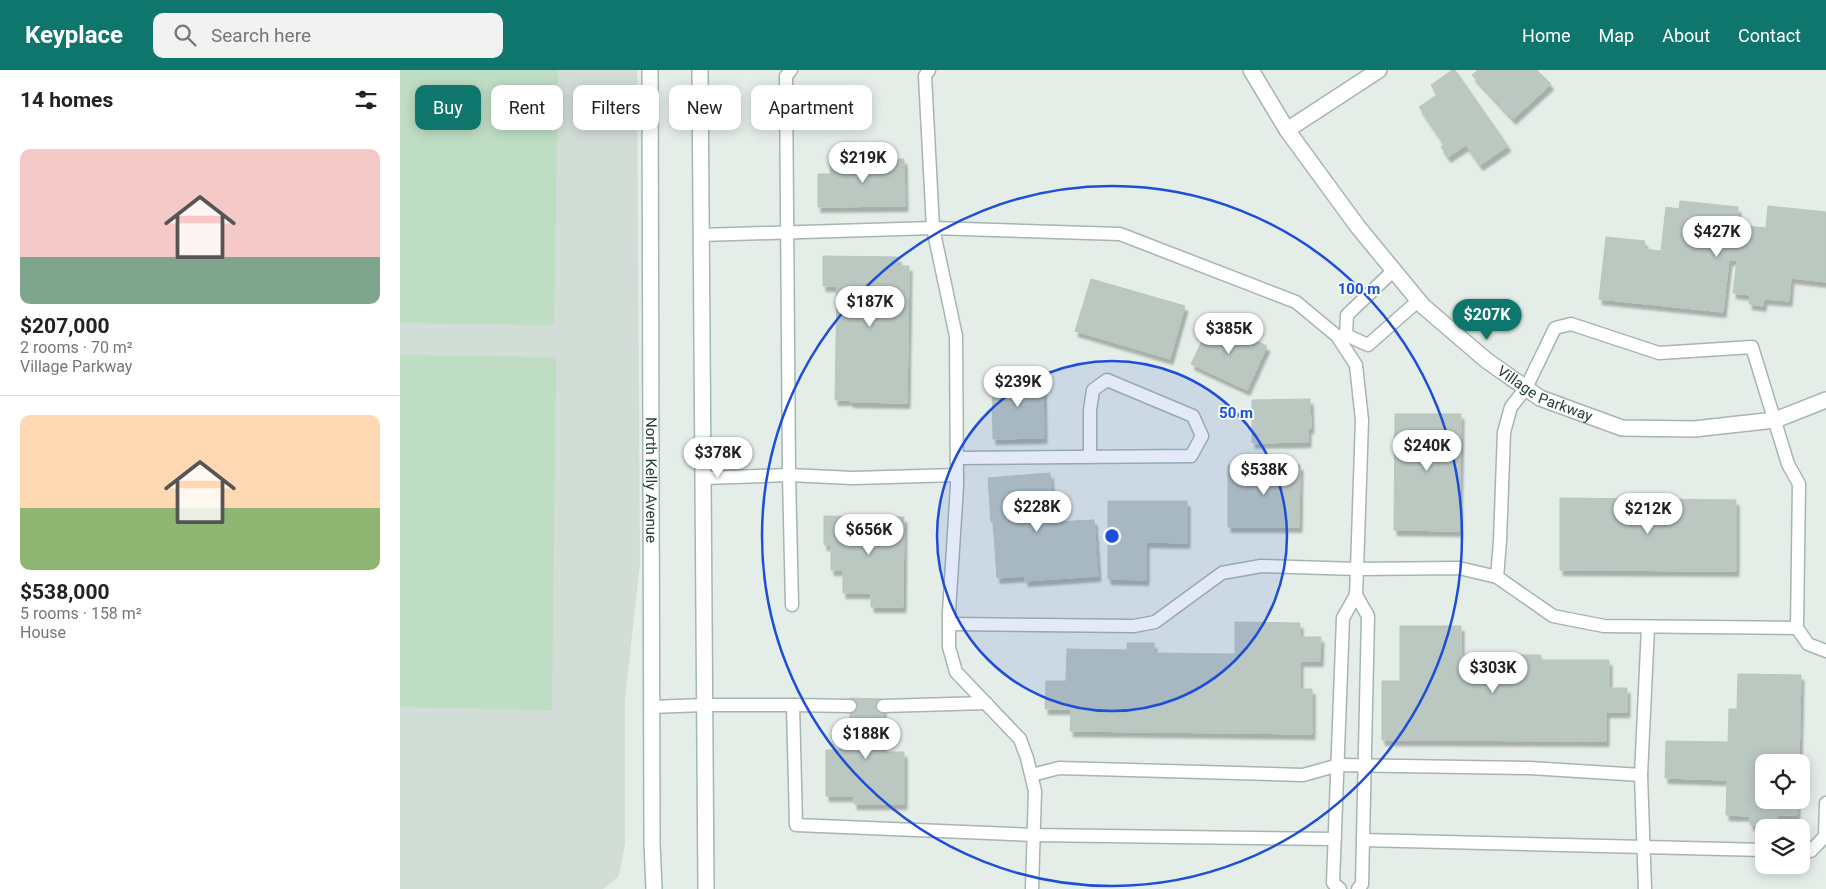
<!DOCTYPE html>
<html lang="en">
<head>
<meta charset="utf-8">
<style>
  :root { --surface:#fff; --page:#f2f2f2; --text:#222; --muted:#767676; --line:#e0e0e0; --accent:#0f766e }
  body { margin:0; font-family:Roboto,sans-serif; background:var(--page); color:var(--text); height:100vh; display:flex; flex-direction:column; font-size:19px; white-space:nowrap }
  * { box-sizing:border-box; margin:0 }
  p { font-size:16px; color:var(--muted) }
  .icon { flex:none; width:28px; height:28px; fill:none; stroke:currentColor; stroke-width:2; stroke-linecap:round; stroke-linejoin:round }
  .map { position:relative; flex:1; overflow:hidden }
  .drawer { display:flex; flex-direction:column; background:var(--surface); width:400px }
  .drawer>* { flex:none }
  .guide { position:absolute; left:15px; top:15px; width:475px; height:45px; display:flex; gap:10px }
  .controls { position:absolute; left:1355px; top:684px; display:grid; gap:10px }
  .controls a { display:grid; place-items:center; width:55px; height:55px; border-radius:10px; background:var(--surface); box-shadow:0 2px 12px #0003; font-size:25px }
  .price { position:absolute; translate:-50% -42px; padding:0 11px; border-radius:18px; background:#fff; color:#222; font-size:16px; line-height:32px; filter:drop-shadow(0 1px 2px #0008) }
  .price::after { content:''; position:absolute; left:50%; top:30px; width:15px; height:11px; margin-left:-8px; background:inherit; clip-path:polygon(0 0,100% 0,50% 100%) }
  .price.selected { background:var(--accent); color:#fff }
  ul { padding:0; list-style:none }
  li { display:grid; align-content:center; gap:10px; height:265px; padding:0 20px }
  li+li { border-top:1px solid var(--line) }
  li span { display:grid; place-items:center; height:155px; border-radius:10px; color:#555 }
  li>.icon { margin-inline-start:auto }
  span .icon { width:90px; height:90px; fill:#fffc; stroke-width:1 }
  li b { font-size:21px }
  h2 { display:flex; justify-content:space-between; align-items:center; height:60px; padding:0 20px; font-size:21px }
  .pill { padding:0 18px; border-radius:10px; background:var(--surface); box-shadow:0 2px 12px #0003; font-size:18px; line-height:45px }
  .pill.selected { background:var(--accent); color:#fff }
  header { display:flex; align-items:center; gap:30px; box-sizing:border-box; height:70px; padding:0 25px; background:var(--accent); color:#fff }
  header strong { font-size:24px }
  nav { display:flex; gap:28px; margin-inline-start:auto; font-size:18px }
  .search { width:350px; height:45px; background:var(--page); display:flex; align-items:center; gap:12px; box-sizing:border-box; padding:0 18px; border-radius:10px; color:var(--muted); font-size:19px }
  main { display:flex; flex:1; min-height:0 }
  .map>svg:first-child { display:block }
  .built { fill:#d2ddd7 }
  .green { fill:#beddc3 }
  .building { fill:#bac8c1; stroke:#b7c7be; filter:url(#shadow) }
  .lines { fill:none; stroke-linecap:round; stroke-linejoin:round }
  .lane-casing { stroke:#a7b5af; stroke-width:15 }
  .street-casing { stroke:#a7b5af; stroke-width:18 }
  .secondary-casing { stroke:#a3b8af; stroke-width:18 }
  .lane { stroke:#fff; stroke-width:12 }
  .street { stroke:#fff; stroke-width:15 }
  .secondary { stroke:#fff; stroke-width:15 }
  .ring { fill:none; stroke:#1d4ed8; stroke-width:2.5 }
  .labels { text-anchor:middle; stroke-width:4; stroke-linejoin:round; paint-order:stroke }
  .street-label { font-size:15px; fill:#243e35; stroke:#f5faf7 }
  .centre { fill:#1d4ed8; stroke:#f5faf7; stroke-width:2.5 }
  .ring-label { font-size:15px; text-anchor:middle; font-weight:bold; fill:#1d4ed8; stroke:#f5faf7; stroke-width:4; stroke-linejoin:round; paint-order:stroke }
</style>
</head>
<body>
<header>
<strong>Keyplace</strong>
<div class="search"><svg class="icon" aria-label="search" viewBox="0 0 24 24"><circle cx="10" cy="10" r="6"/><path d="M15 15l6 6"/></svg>Search here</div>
<nav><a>Home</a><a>Map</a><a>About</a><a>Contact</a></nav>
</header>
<main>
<section class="drawer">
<h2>14 homes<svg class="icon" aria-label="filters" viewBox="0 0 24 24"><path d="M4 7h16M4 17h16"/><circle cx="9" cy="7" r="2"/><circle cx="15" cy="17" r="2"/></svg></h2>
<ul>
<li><span style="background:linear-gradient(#f6c9c9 70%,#7fa58c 0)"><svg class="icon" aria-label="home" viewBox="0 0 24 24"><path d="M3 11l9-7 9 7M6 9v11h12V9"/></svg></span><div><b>$207,000</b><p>2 rooms · 70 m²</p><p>Village Parkway</p></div></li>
<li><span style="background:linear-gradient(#ffd9b3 60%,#8fb573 0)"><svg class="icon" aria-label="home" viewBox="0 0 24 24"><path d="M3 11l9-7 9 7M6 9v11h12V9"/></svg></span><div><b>$538,000</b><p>5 rooms · 158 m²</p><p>House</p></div></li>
</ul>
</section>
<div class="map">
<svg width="1426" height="819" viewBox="0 0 1426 819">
  <defs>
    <filter id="shadow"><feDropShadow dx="3" dy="5.5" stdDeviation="1" flood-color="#0004"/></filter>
  </defs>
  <rect width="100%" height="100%" fill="#e4ede8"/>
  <path class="built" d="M0 0H237L240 493 225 629V773L219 806 203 819H0Z"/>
  <g class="green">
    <path d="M0 0H158L154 255 0 253Z"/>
    <path d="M0 285 156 287 152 640 0 637Z"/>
  </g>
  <g class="building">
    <path d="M1052 0H1055L1108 76 1080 95 1066 75 1048 87 1041 77 1044 74 1019 37 1037 25 1031 15Z"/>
    <path d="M1078 0H1137L1151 14 1113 49 1072 5Z"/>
    <path d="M504 89 505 136 418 137V104H430V90Z"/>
    <path d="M1280 131 1338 137 1337 155 1366 158 1368 136 1426 142V212L1391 208 1389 231 1364 229 1363 236 1349 234 1350 225 1333 223 1337 190H1329L1323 242 1199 229 1206 167 1245 171 1244 179 1261 181 1266 137 1279 139Z"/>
    <path d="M423 186 498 187V196H509L507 333 450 332V330H435L437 216H423Z"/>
    <path d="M691 209 785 236 770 289 675 261Z"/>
    <path d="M812 250 867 276 847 320 791 294Z"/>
    <path d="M643 306 644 368 593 369 592 308Z"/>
    <path d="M910 329 911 358H908V372L852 373V330Z"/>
    <path d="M995 344H1061L1059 461 994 460Z"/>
    <path d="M828 395H900L899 457H828Z"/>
    <path d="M650 403 654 452 694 450 698 506 625 511V506L597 508 593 452H591L588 408Z"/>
    <path d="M1160 428 1336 430V501L1160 500Z"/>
    <path d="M708 431H787V473L746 472V510L708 509Z"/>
    <path d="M424 446 504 447 503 537H471V523H443V500H431V475H424Z"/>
    <path d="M835 552 900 553V567H921L920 591H900V619H912V664L670 661 671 639H645L646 611H666L667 579 727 580V573H754V583L835 584Z"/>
    <path d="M1000 556H1061V585H1141V590H1209V618H1227V642H1206V671L982 670V611H1000Z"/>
    <path d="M1338 604 1401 605 1399 692H1364V730H1397V745H1377V756L1350 755V746L1326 745 1327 710 1265 708 1266 671 1328 672 1329 639H1337Z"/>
    <path d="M450 628 483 629V682H504V734H454V726H426V680H440V669H450Z"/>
  </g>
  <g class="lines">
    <g class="lane-casing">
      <g id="lane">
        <path d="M391 0 386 6 389 405 392 535"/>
        <path d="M529 0 525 6 533 158 720 164 896 232 937 266 956 295 962 350 957 499 1059 498 1097 507"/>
        <path d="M301 165 533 158 556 266 557 416 549 542V577L556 602 620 669 627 688 635 721 632 819"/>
        <path d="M994 200 947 245 946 265 968 275 1019 230"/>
        <path d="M557 388 791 386 802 366 793 346 707 310 693 320 690 340V386"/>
        <path d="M303 408 389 405 453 408 557 405"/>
        <path d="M549 554 734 556 755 552 822 503 861 496 957 499 956 525"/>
        <path d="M1397 558 1204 556 1153 546 1097 507 1100 471 1104 362 1111 337 1126 318 1155 258 1171 254 1259 283 1352 277 1388 394 1399 414 1397 558 1408 574 1426 581"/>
        <path d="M393 635 450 636"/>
        <path d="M483 636 586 633"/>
        <path d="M251 637 304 635H393L396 755 633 765 935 769"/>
        <path d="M632 705 659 698 903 705 939 695 1130 698 1241 705"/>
        <path d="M963 770 1364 780"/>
        <path d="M1401 781H1411L1425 766 1426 733"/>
        <path d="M940 819 933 813 943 548 956 525 968 546 962 814 958 819"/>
        <path d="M1245 819 1241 705 1248 557"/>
      </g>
    </g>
    <g class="street-casing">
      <g id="street">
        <path id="s1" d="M851 0 887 60 958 157 1023 236 1086 290 1140 328 1222 358 1294 359 1375 350 1426 330"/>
        <path d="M887 60 979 0"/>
      </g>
    </g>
    <g class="secondary-casing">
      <g id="secondary">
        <path id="s2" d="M250 0 252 773 254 819"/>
        <path d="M300 0 306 819"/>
      </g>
    </g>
    <use href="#lane" class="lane"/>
    <use href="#street" class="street"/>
    <use href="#secondary" class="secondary"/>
  </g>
  <circle cx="712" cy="466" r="175" fill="#1d4ed8" fill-opacity=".12"/>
  <g class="ring">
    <circle cx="712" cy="466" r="175"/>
    <circle cx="712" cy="466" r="350"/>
  </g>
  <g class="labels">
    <g class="street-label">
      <text dy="5" stroke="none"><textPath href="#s1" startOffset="444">Village Parkway</textPath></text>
      <text dy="5" stroke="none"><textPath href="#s2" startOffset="410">North Kelly Avenue</textPath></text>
    </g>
  </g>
  <circle cx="712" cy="466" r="8" class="centre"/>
  <g class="ring-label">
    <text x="959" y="224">100 m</text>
    <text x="836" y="348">50 m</text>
  </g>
</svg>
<div class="controls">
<a><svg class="icon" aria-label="locate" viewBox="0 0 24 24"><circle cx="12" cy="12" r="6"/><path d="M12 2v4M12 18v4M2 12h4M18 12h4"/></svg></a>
<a><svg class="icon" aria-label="layers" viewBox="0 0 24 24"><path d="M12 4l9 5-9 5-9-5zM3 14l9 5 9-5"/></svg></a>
</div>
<b class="price" style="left:463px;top:114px">$219K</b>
<b class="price" style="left:1317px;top:188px">$427K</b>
<b class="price" style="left:470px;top:258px">$187K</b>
<b class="price selected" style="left:1087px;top:271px">$207K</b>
<b class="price" style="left:829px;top:285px">$385K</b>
<b class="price" style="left:618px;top:338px">$239K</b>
<b class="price" style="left:1027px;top:402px">$240K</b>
<b class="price" style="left:318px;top:409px">$378K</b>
<b class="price" style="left:864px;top:426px">$538K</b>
<b class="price" style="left:637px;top:463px">$228K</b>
<b class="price" style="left:1248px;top:465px">$212K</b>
<b class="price" style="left:469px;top:486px">$656K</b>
<b class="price" style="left:1093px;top:624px">$303K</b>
<b class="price" style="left:466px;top:690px">$188K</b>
<div class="guide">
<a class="pill selected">Buy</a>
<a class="pill">Rent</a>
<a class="pill">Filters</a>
<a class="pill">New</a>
<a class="pill">Apartment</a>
</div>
</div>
</main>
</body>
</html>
